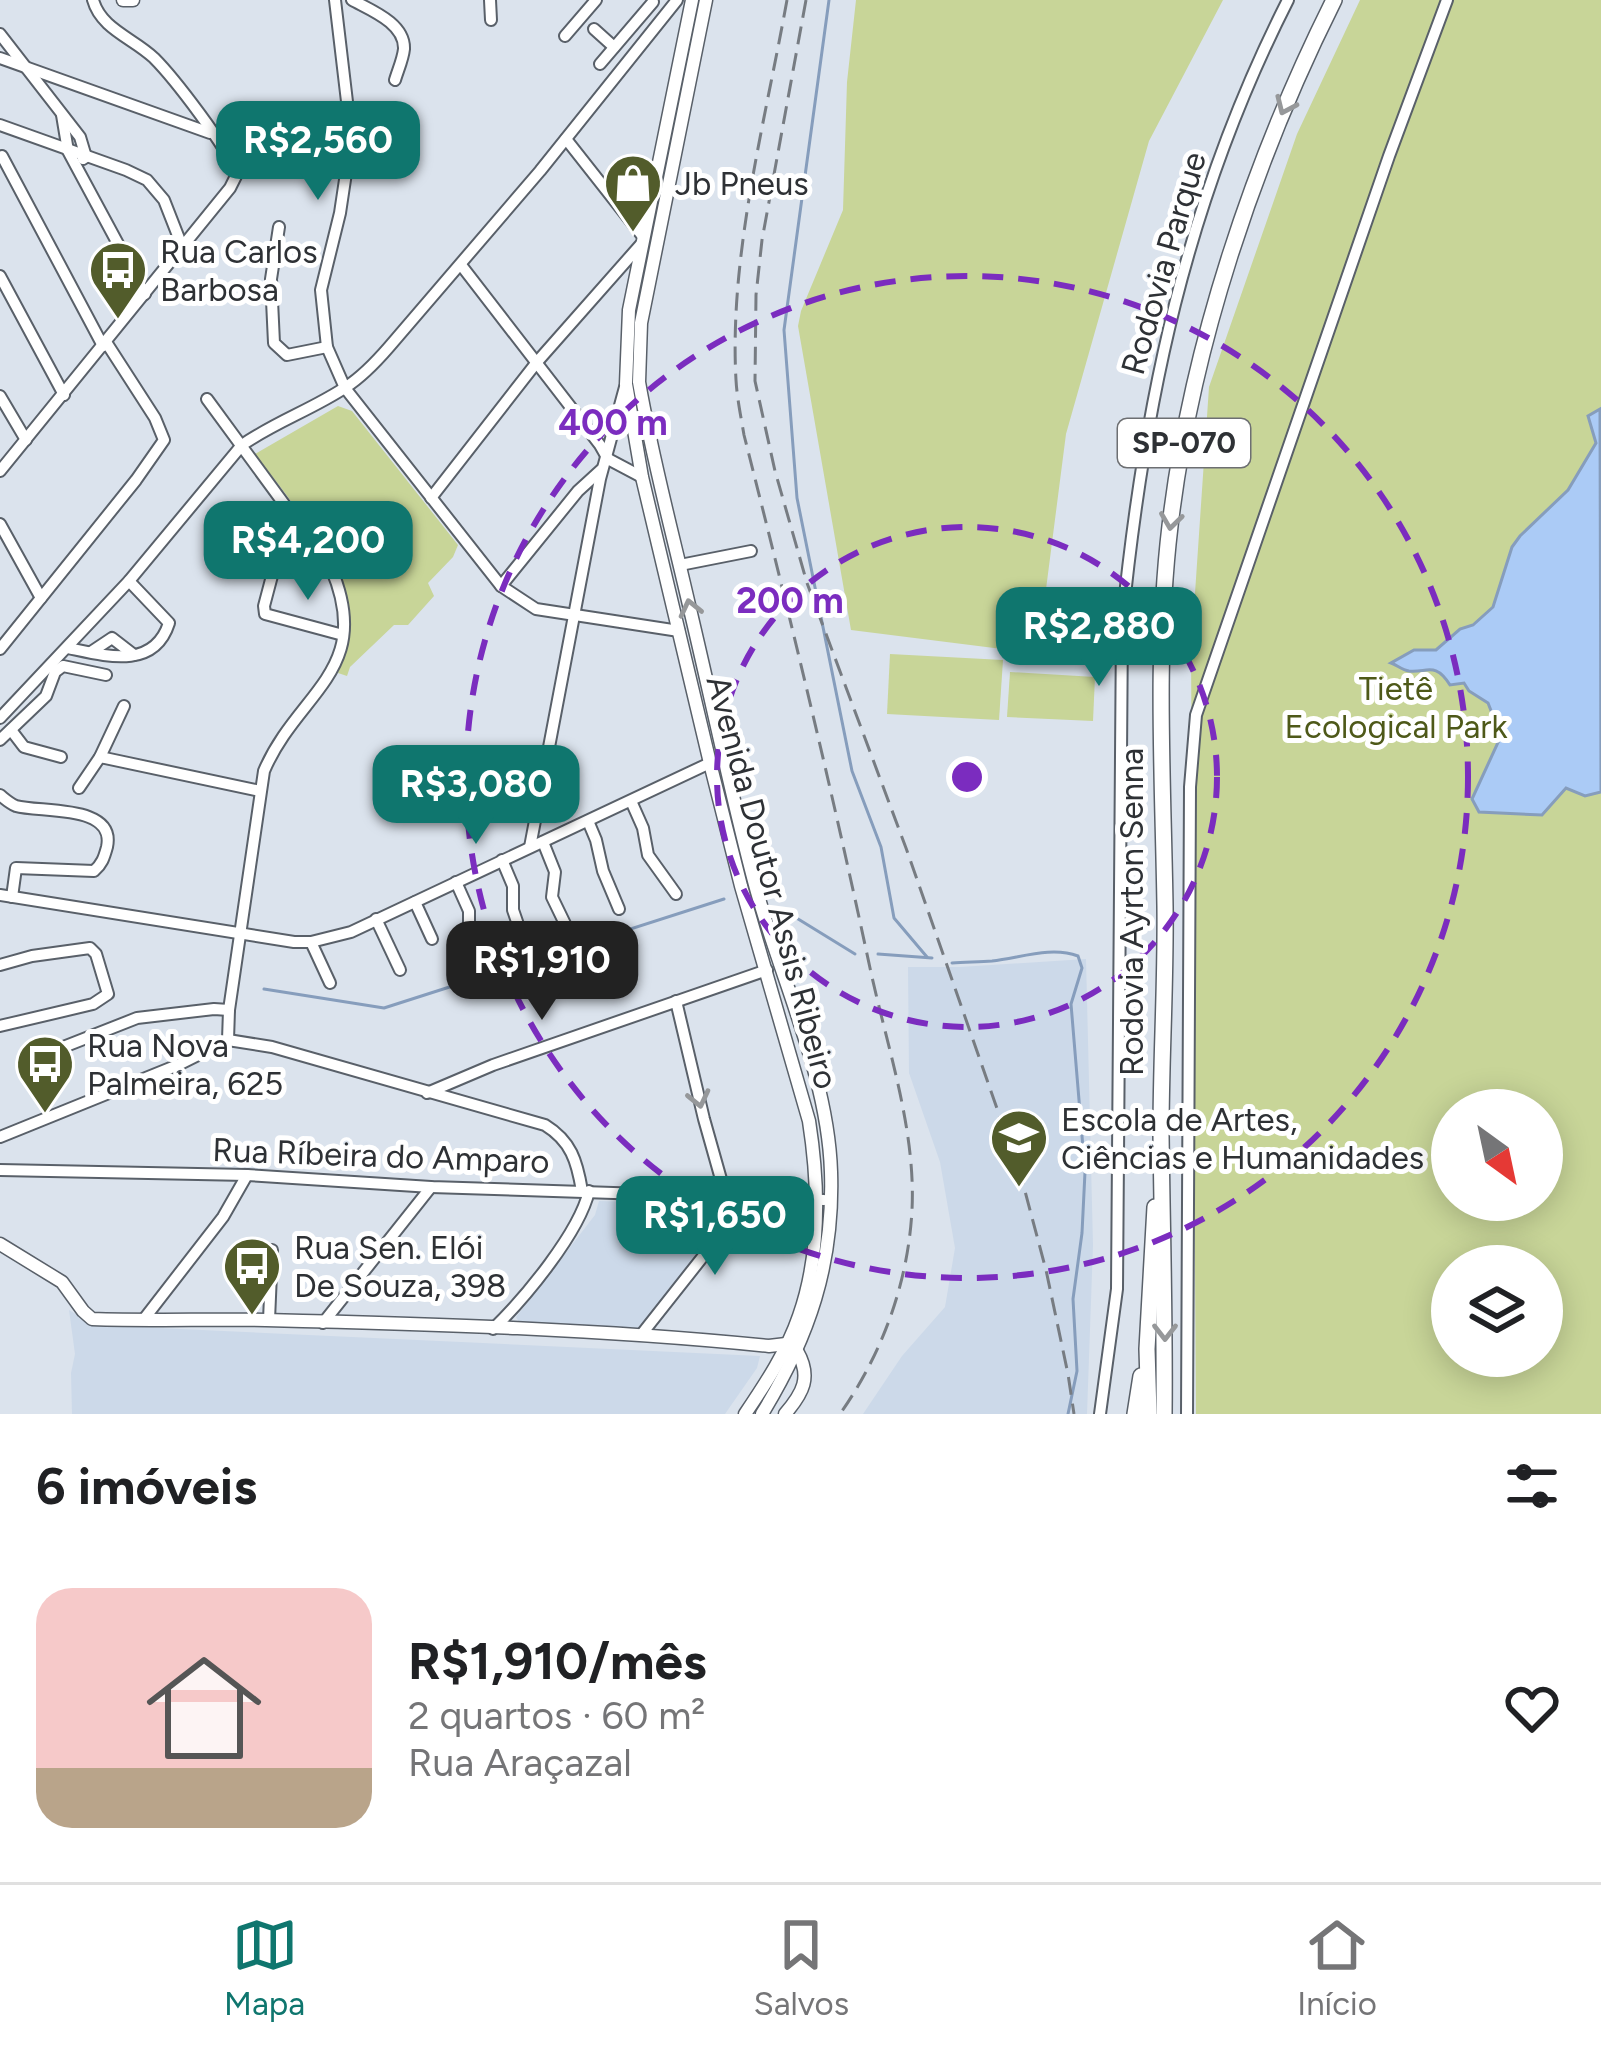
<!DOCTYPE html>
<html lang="pt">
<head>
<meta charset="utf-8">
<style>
  :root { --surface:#fff; --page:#f6f6f6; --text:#202124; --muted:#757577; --line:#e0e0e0; --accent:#0f766e }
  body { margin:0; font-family:Figtree,sans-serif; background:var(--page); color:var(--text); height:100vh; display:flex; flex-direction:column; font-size:45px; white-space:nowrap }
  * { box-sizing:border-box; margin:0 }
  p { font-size:39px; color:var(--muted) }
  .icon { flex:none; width:66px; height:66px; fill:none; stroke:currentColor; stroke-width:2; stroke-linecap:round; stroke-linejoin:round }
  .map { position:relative; height:1414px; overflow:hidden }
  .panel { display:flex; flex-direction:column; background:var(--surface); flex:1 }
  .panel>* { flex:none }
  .needle { width:78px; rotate:147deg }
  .fabs { position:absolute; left:1431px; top:1089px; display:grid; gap:24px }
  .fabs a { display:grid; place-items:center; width:132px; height:132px; border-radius:50%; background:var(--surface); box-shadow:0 6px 30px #0003; font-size:60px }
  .price { position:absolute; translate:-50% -102px; padding:0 27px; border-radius:24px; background:var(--accent); color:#fff; font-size:39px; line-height:78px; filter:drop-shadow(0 3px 6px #0008) }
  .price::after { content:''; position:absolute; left:50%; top:72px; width:36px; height:27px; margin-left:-18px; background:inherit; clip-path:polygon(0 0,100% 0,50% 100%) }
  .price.current { background:#222; color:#fff }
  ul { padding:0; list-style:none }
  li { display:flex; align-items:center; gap:36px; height:300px; padding:0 36px }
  li span { display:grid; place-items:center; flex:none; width:336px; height:240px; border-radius:36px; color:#555 }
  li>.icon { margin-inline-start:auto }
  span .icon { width:144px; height:144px; fill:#fffc; stroke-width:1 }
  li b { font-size:51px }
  h2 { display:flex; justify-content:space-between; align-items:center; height:144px; padding:0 36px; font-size:51px }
  .tabs { display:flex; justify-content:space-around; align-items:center; height:168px; border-top:3px solid var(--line); background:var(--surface); font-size:33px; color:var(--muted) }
  .tabs a { display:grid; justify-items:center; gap:6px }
  .tabs .current { color:var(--accent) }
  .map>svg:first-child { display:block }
  .built { fill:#ccd9e9 }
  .green { fill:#c8d598; fill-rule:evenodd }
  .water { fill:#abcbf6; stroke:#869dbc; stroke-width:3 }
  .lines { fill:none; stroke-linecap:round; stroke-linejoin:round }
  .stream { stroke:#869dbc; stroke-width:3 }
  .minor-casing { stroke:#596069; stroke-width:14 }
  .major-casing { stroke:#596069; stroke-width:15 }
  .highway-casing { stroke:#596069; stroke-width:18 }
  .minor { stroke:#fff; stroke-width:10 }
  .major { stroke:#fff; stroke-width:12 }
  .highway { stroke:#fff; stroke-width:15 }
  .rail { stroke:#777c82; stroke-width:3; stroke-dasharray:18 9; stroke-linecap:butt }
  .oneway { stroke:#96989a }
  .ring { fill:none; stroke:#7b2cbf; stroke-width:6; stroke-dasharray:21 15 }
  .labels { text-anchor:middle; stroke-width:10; stroke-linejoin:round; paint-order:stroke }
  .shield { fill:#fff; stroke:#6d6f72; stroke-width:3 }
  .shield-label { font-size:30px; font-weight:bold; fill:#2e3135 }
  .poi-label { font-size:33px; fill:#2e3135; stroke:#fff; text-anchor:start }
  .street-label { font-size:33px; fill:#2e3135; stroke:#fff }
  .park-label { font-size:33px; fill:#4e5919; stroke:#fff }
  .centre { fill:#7b2cbf; stroke:#fff; stroke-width:6 }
  .ring-label { font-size:36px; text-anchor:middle; font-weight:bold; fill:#7b2cbf; stroke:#fff; stroke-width:10; stroke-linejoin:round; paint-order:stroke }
</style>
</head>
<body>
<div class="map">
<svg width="1601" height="1414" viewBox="0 0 1601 1414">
  <rect width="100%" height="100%" fill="#dbe3ed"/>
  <g class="built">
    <path d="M1086 959 1093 1245 1087 1414H863L902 1356 945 1307 955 1248 940 1162 909 1073 908 967H960Z"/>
    <path d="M599 1201 719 1204 722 1208 713 1238 637 1330 520 1324 516 1317 595 1215Z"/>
    <path d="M69 1310 94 1325 760 1356 757 1368 725 1414H72L71 1373 75 1354Z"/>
  </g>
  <g class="green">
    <path d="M856 0H1223L1149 141 1066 434 1045 597 1043 654 851 630 798 326 801 311 843 210 847 82Z"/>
    <path d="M1360 0H1601V1414H1196L1191 652 1209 387 1297 134ZM1452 1110H1542V1200H1452ZM1452 1266H1542V1356H1452Z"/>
    <path d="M338 406 352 411 458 545 453 557 428 583 434 596 408 625H394L350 667 347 676 338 673C341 655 349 634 348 617 346 566 286 495 255 454Z"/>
    <path d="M890 654 1003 660 999 720 887 714Z"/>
    <path d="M1010 672 1095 677 1093 721 1007 717Z"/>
  </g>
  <path class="water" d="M1600 409 1601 792 1585 796 1566 788 1542 815 1479 812 1472 799 1501 736 1488 703 1469 691 1464 683 1450 685C1435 661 1427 673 1409 671 1402 670 1397 665 1391 663L1414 650H1436L1460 629 1473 625 1493 607 1512 547 1520 536 1568 490 1596 443 1588 416Z"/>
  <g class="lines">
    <g class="stream">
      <path d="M829 0 784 330 797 498 852 771 881 847 894 918 927 957"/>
      <path d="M790 914 855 954"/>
      <path d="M878 954 932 958"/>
      <path d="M952 963C965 962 979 962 992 961 1020 958 1051 946 1078 956L1082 968 1071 1004 1085 1172 1082 1233 1073 1299 1077 1371 1068 1414"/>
      <path d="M264 989 384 1008 724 899"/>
    </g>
    <g class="minor-casing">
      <g id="minor">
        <path d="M335 0 350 127 349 153 340 213 321 290 327 347 345 388 501 586 536 609 679 631"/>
        <path d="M352 0C370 10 405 23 404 49 403 59 398 70 395 80"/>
        <path d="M490 0 491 20"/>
        <path d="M594 29 614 47"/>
        <path d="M0 34 80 137 86 157 83 159"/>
        <path d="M565 36 596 0"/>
        <path d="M0 58 210 133"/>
        <path d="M600 64 653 2"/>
        <path d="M62 115 68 151 145 294"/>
        <path d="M0 125 126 170 147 180 164 200 182 246"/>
        <path d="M566 139 644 238"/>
        <path d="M2 156 103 346"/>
        <path d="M279 227 271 279 274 343 287 355 327 347"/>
        <path d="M461 265 600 445 608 459"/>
        <path d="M0 276 64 395"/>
        <path d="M0 396 26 440"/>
        <path d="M207 399 331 568C375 671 298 691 264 771L229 1010 228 1040"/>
        <path d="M608 459 642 477"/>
        <path d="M0 471 230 188 237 174C228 148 174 78 154 58 133 38 101 29 93 0"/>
        <path d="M431 498 537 362 643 242"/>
        <path d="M0 524 41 598"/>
        <path d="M680 565 751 551"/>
        <path d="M273 572 264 606 265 614 343 635"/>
        <path d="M501 586 578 491 601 470"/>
        <path d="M68 648C106 656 154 670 169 623L129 581"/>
        <path d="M0 649 136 480 164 440 155 418 106 342"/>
        <path d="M91 652 112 638 134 655"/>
        <path d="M0 718 129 581 242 445C275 422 313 409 346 387 363 376 376 362 389 347L540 171 677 0"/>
        <path d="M11 730 24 747 61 757"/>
        <path d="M0 740 46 696 55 672 63 666 106 675"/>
        <path d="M100 757 260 791"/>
        <path d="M79 788 100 757 124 706"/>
        <path d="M0 795C5 799 9 803 16 806 41 813 116 804 107 847 104 858 102 864 94 871L16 868 12 897"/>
        <path d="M631 801 643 828 648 855 676 894"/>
        <path d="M588 821 596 840 603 871 619 909"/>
        <path d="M543 842 555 872 552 897 567 928"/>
        <path d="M530 847 600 479 625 387"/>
        <path d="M502 860 513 886V910L523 939"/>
        <path d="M456 882 469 911V930L478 951"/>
        <path d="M0 895 294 942H311L351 932 710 763"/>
        <path d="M415 902 432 939"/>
        <path d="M376 919 400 970"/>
        <path d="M311 942 330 983"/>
        <path d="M0 965 32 956 90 948 96 954 108 994 93 1004 0 1026"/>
        <path d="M43 1055 137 1018 214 1009 229 1010"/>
        <path d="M427 1093 493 1065 767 970"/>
        <path d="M0 1137 178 1065 228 1040 272 1047 545 1125C571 1141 577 1161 582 1191"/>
        <path d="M0 1170 247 1175 431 1187 824 1200"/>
        <path d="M144 1319 223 1217 247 1175"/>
        <path d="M269 1320 272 1250"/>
        <path d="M323 1323 431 1187"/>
        <path d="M493 1329C525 1298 579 1233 589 1191"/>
        <path d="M641 1335 716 1240 725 1220 726 1197 704 1119 676 1001"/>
        <path d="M1100 1414 1117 1289 1122 624C1144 402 1186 201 1288 0"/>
        <path d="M1187 1414 1190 787 1196 715 1389 156 1447 0"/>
      </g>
    </g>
    <g class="major-casing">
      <g id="major">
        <path d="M123 0H133"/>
        <path d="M692 0 629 310 626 384 642 477 710 763 741 886 809 1121C819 1185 821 1254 799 1316 787 1351 766 1383 745 1414"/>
        <path d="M706 0 641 323 639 382C652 457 672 531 689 605 711 697 730 790 754 881 779 976 828 1074 831 1172 834 1264 809 1337 762 1414"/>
        <path d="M0 1244 62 1282 83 1311 92 1319C149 1321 208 1319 266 1320 433 1324 602 1329 769 1346L786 1344 791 1347"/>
        <path d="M785 1414C803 1393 812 1377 797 1351"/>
      </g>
    </g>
    <g class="highway-casing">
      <g id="highway">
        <path d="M1135 1414 1141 1376"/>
        <path d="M1149 1414 1147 1349 1155 1207"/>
        <path d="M1164 1414C1165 1320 1162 1227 1161 1133 1161 1057 1166 982 1165 906 1163 779 1155 652 1170 526 1191 347 1254 160 1334 0"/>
      </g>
    </g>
    <use href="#minor" class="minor"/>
    <use href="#major" class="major"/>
    <use href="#highway" class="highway"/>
    <g class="rail">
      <path d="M787 0C765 122 729 256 736 380 737 398 741 417 744 435 789 612 832 790 870 968 887 1047 916 1129 912 1210 908 1284 882 1354 840 1414"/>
      <path d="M806 0 762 240 756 295 755 381 775 471 807 583 906 848 1022 1180 1046 1270 1068 1374 1074 1414"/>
    </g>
  </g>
  <defs><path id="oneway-chevron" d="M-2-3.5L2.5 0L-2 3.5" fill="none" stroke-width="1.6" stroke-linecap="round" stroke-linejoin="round" transform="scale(3)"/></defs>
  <g class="oneway">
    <use href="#oneway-chevron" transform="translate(1285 106) rotate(114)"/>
    <use href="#oneway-chevron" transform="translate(1171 521) rotate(98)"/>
    <use href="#oneway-chevron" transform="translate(690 608) rotate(-103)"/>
    <use href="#oneway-chevron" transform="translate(699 1099) rotate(77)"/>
    <use href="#oneway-chevron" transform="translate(1165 1332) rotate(90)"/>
  </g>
  <g class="ring">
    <circle cx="967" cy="777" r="250"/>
    <circle cx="967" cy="777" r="501"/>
  </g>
  <defs>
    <g id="shop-pin" transform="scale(3)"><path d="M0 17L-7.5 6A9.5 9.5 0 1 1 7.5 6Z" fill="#525c2b" stroke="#fff"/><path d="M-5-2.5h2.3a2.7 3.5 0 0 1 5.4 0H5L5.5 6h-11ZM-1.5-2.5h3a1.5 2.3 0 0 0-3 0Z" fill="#fff"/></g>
    <g id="bus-pin" transform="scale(3)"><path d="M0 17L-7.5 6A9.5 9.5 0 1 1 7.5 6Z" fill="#525c2b" stroke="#fff"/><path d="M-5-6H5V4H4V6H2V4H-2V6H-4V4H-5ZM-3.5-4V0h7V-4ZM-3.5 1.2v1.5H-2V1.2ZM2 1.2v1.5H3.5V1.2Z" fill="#fff"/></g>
    <g id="university-pin" transform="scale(3)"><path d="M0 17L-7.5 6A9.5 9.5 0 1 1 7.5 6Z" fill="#525c2b" stroke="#fff"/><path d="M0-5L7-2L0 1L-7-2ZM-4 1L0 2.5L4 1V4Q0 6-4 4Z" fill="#fff"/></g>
  </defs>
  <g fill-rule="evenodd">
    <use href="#shop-pin" x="633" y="183"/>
    <use href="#bus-pin" x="118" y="270"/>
    <use href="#bus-pin" x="45" y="1064"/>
    <use href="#university-pin" x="1019" y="1138"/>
    <use href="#bus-pin" x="252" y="1266"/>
  </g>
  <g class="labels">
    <rect class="shield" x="1118" y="419" width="132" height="48" rx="9"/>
    <g class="shield-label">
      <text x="1184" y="453">SP-070</text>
    </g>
    <g class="poi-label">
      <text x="675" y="195">Jb Pneus</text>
      <text x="160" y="263">Rua Carlos<tspan x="160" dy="38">Barbosa</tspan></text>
      <text x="87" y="1057">Rua Nova<tspan x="87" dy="38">Palmeira, 625</tspan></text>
      <text x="1061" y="1131">Escola de Artes,<tspan x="1061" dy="38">Ciências e Humanidades</tspan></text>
      <text x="294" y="1259">Rua Sen. Elói<tspan x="294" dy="38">De Souza, 398</tspan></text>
    </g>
    <g class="street-label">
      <text transform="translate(1163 263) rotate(-74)" y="12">Rodovia Parque</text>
      <text transform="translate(773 882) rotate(75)" y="12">Avenida Doutor Assis Ribeiro</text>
      <text transform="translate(1131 912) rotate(-90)" y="12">Rodovia Ayrton Senna</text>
      <text transform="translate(381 1155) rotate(2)" y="12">Rua Ríbeira do Amparo</text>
    </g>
    <g class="park-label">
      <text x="1396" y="700">Tietê<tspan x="1396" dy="38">Ecological Park</tspan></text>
    </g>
  </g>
  <circle cx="967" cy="777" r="18" class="centre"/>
  <g class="ring-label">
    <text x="613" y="435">400 m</text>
    <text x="790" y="613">200 m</text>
  </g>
</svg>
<div class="fabs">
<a><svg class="needle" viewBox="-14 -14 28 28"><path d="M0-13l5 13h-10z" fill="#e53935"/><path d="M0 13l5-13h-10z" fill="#757577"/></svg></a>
<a><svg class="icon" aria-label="layers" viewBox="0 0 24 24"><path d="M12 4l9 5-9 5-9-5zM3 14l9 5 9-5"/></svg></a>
</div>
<b class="price" style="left:318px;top:203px">R$2,560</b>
<b class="price" style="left:308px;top:603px">R$4,200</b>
<b class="price" style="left:1099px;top:689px">R$2,880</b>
<b class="price" style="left:476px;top:847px">R$3,080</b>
<b class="price current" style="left:542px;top:1023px">R$1,910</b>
<b class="price" style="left:715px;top:1278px">R$1,650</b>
</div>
<section class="panel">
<h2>6 imóveis<svg class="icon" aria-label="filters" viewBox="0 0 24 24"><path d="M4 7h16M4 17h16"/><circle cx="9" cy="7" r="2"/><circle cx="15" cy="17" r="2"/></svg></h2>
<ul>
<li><span style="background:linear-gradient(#f6c9c9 75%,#b9a48a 0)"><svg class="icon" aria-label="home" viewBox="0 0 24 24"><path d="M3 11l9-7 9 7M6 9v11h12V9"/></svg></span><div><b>R$1,910/mês</b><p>2 quartos · 60 m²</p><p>Rua Araçazal</p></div><svg class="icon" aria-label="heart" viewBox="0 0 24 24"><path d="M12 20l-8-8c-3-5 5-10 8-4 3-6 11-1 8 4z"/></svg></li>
</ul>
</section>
<nav class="tabs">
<a class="current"><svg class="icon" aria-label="map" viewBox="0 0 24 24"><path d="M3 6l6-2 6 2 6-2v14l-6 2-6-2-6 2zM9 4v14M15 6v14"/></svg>Mapa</a>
<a><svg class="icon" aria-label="saved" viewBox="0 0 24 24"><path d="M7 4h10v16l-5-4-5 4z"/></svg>Salvos</a>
<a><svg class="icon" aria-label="home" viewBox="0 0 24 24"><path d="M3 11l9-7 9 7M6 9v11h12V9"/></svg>Início</a>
</nav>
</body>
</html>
